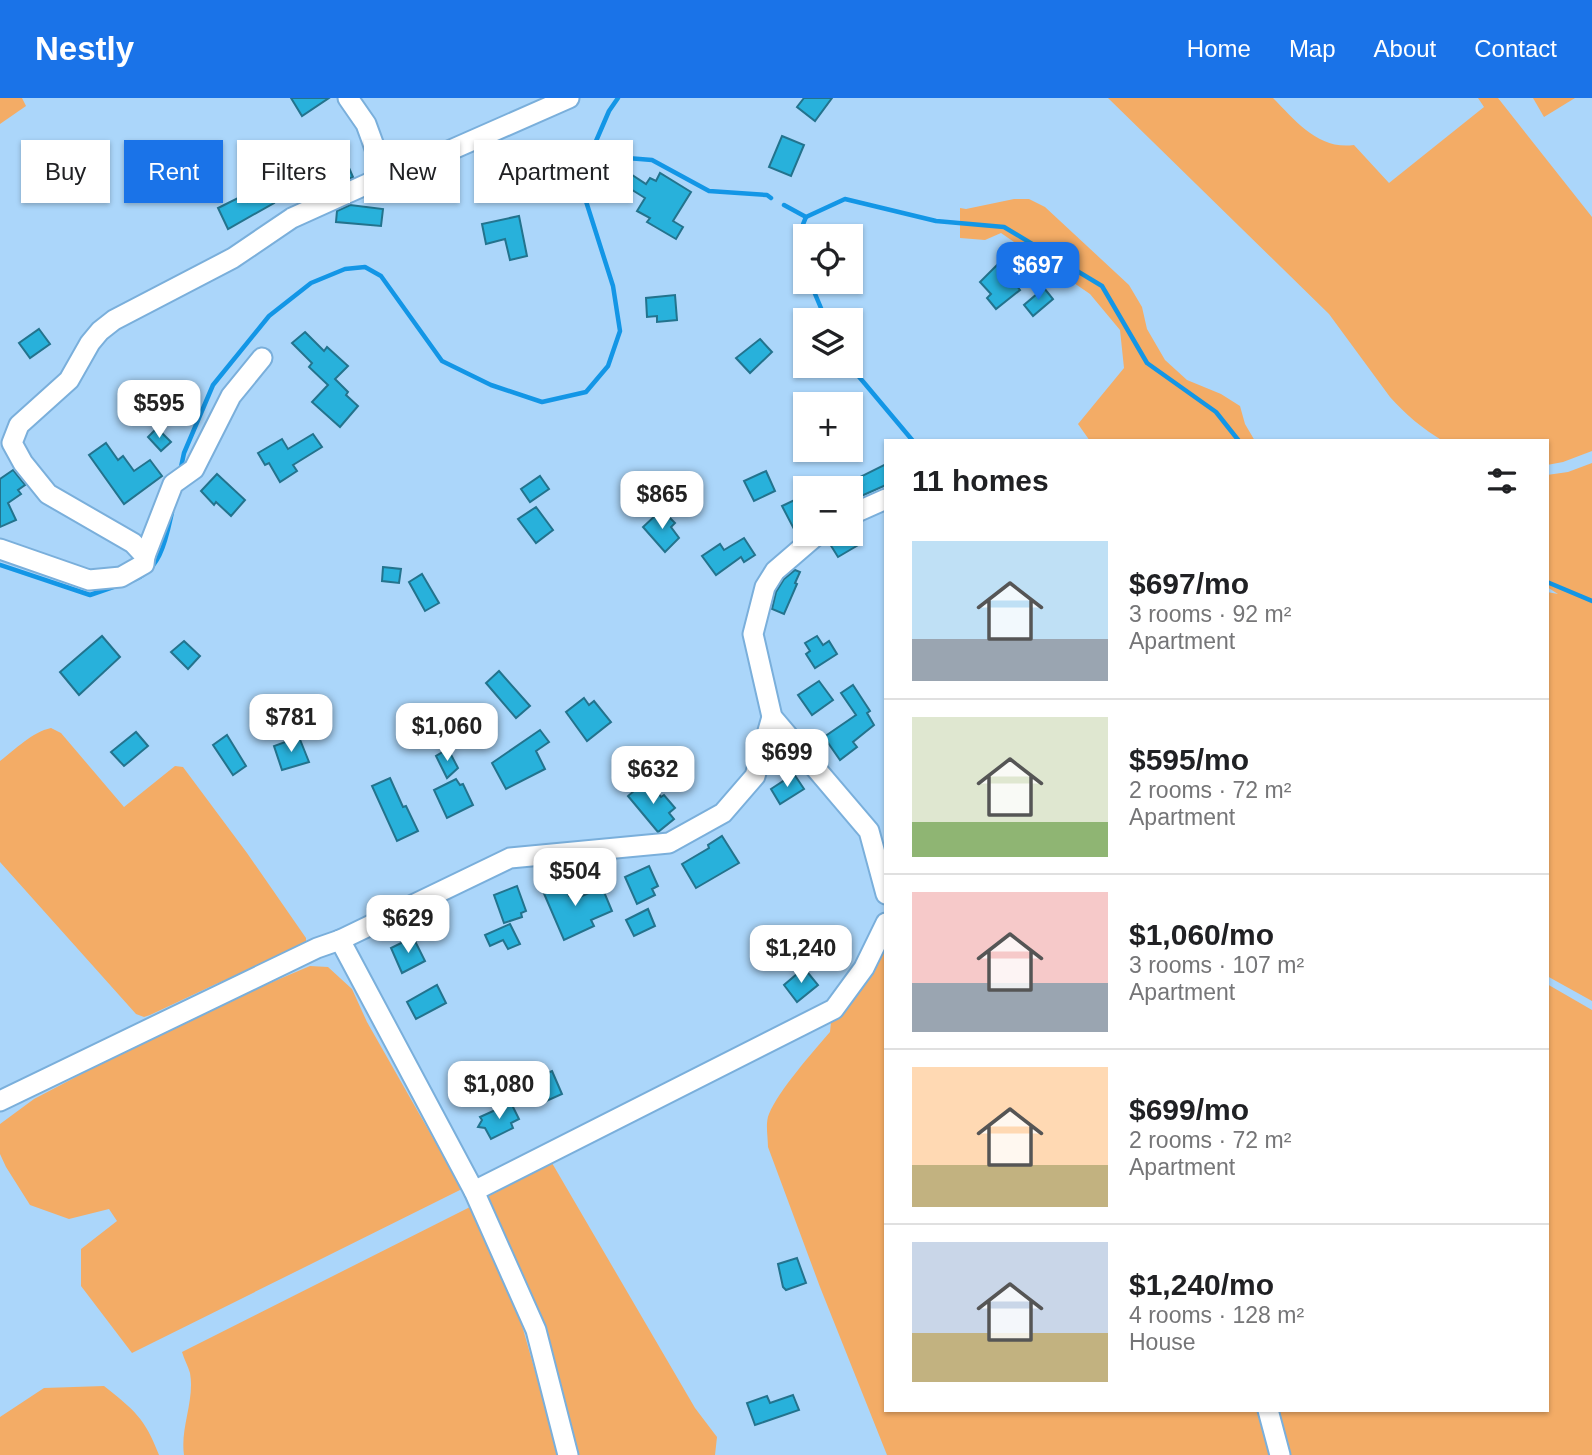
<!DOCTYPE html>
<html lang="en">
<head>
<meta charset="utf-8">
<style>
  :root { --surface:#fff; --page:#f6f6f6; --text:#202124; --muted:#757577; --line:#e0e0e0; --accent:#1a73e8 }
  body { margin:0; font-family:Arial,sans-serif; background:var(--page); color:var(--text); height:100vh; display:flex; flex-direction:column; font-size:26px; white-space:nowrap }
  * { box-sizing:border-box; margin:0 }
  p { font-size:23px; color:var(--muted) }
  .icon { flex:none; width:38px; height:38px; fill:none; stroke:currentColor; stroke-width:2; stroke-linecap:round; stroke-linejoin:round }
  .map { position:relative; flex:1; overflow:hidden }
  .panel { position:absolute; left:884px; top:341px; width:665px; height:973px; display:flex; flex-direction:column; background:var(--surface); border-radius:0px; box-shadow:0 2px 5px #0004 }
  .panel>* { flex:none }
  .guide { position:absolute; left:21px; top:42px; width:665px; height:63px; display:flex; gap:14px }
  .buttons { position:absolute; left:793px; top:126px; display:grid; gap:14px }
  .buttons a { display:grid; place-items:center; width:70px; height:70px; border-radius:0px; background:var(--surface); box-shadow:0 2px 5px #0004; font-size:35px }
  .price { position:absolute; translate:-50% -60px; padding:0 16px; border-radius:14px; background:#fff; color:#222; font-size:23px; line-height:46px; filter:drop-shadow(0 2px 4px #0008) }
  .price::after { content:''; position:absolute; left:50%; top:42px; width:21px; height:16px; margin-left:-10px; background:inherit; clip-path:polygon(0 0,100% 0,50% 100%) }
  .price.current { background:var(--accent); color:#fff }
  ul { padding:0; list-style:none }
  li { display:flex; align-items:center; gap:21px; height:175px; padding:0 28px }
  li+li { border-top:2px solid var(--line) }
  li span { display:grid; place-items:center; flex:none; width:196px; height:140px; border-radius:0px; color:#555 }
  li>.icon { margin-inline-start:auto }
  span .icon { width:84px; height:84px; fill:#fffc; stroke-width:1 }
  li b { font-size:30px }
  h2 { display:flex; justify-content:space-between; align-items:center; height:84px; padding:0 28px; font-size:30px }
  .tag { padding:0 24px; border-radius:0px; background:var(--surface); box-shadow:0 2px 5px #0004; font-size:24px; line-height:63px }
  .tag.current { background:var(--accent); color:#fff }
  header { display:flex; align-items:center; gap:42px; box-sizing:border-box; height:98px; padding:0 35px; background:var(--accent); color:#fff }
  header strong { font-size:33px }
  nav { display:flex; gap:38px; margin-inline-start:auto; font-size:24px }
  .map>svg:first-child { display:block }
  .green { fill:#f3ac66 }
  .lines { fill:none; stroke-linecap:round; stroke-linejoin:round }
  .stream { stroke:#1396e6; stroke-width:4.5 }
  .building { fill:#28b1db; stroke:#23738d; stroke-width:2 }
  .minor-casing { stroke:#7aafdb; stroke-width:23 }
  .minor { stroke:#fff; stroke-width:19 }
</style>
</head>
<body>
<header>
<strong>Nestly</strong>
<nav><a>Home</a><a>Map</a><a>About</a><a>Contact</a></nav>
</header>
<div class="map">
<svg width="1592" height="1357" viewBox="0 0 1592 1357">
  <rect width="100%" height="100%" fill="#abd6fa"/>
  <g class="green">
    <path d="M0 0H22L26 8 0 26Z"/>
    <path d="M1108 0H1273C1296 23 1318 52 1354 47L1389 85 1484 9 1478 0H1498L1592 119V353L1563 364 1547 367V343H1443C1423 331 1405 316 1390 299L1329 216Z"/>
    <path d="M1533 0H1575L1544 19Z"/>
    <path d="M1014 101H1029L1045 109 1129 187 1142 209 1147 231 1165 262 1187 282 1221 296 1240 308 1245 326 1255 343H1090L1078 326 1124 270 1120 232 1090 196 1001 135 985 142 960 140V110L966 111Z"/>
    <path d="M1592 365V903L1547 878V494L1558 496 1547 489V377L1568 374Z"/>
    <path d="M51 630 61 635 124 709 175 668 183 669 247 755 306 840V846L301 851 216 886 150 917 144 919 136 916 0 764V663C16 651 32 634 51 630Z"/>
    <path d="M885 848 886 1312 1261 1313 1275 1357H887L820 1189 768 1049C768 1039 765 1025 769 1016 779 992 812 955 830 934L831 924 855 896Z"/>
    <path d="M310 868 328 869 352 891 367 924 462 1091 132 1255 81 1188V1151L117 1123 109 1111 69 1121 30 1107 6 1069 0 1056V1026L34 1001 194 917Z"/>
    <path d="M1547 886 1592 912V1357H1291L1276 1313 1547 1312Z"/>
    <path d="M552 1065 695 1310 717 1339 715 1357H574L487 1099Z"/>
    <path d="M472 1108 517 1210 559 1357H184C180 1330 195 1302 190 1275 188 1268 184 1261 182 1254Z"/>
    <path d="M104 1288C134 1312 145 1320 159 1357H0V1319L44 1290Z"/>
  </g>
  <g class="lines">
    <g class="stream">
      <path d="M590 57 652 62 709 93 767 97 771 100"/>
      <path d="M784 107 806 119 845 101 936 123 1004 129 1102 188 1147 265 1216 314 1239 343"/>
      <path d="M805 171C798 154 798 136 806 119"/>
      <path d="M810 184 826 222"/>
      <path d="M850 268 913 343"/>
      <path d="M180 374 184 355 213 287 269 218 311 185 345 171 365 169 381 178 442 263 491 287 542 304 586 294 608 268 620 233 613 188 584 97 590 57 609 13 618 0"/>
      <path d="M0 467 90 497 116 488"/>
      <path d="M131 483C161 473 166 441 172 414"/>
      <path d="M1547 484 1592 503"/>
    </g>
  </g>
  <g class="building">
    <path d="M291 0H329L302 18Z"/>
    <path d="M804 0H832L815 23 797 9Z"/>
    <path d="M782 38 804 47 791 78 769 69Z"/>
    <path d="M343 56 353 79 336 87 326 63Z"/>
    <path d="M620 69 646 86 650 80 656 83 660 75 691 94 673 123 683 129 676 141 647 124 650 120 637 113 645 100 613 80Z"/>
    <path d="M268 93 274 105 228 131 218 110 244 97 248 104Z"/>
    <path d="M350 107 383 111 381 128 336 124 337 113Z"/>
    <path d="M519 118 527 158 510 162 505 141 486 146 482 126Z"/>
    <path d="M999 165 1020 192 996 211 987 200 991 196 980 184Z"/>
    <path d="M1044 190 1053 201 1033 218 1024 207Z"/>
    <path d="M675 197 677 222 657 224V218L647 219 646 200Z"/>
    <path d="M39 231 50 246 30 260 19 245Z"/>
    <path d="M305 234 324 253 327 249 348 268 335 281 348 294 346 297 358 308 340 329 312 304 328 287 309 269 312 265 292 245Z"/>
    <path d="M760 241 772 254 750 275 736 260Z"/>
    <path d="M154 284 170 304 169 307 154 320 136 298Z"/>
    <path d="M157 330 171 344 161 353 148 339Z"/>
    <path d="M313 336 322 349 293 367 297 373 280 384 269 365 265 367 258 355 282 341 288 351Z"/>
    <path d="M106 345 118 362 123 358 134 373 150 362 162 378 124 406 89 357Z"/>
    <path d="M886 366V387L850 403V384Z"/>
    <path d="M13 372 25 387 18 392 21 396 8 405 16 422 0 429V381Z"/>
    <path d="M766 373 775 393 754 403 744 383Z"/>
    <path d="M217 376 245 402 231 418 216 404 214 407 201 393Z"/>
    <path d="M540 378 549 391 530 404 521 391Z"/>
    <path d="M805 397V428L795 433 782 408Z"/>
    <path d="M536 409 553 432 536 445 518 421Z"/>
    <path d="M664 414 675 425 671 429 679 440 665 454 643 429 658 415 660 418Z"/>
    <path d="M835 436H853L860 446 838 459 828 443Z"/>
    <path d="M744 440 755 457 744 464 741 459 716 477 702 458 720 446 724 452Z"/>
    <path d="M383 469 401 471 399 485 382 483Z"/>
    <path d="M795 472 800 474 795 485 797 486 784 516 772 511 776 494 784 481Z"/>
    <path d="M422 476 439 505 425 513 409 484Z"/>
    <path d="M102 538 120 559 79 597 60 574Z"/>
    <path d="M817 538 823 547 829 543 837 556 815 570 806 556 810 553 805 545Z"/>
    <path d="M184 543 200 558 188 571 171 554Z"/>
    <path d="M499 573 530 608 516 620 486 585Z"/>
    <path d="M819 583 833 602 812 617 798 597Z"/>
    <path d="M853 587 870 613 867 615 874 627 853 644 857 649 840 662 824 639 856 617 841 595Z"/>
    <path d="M584 600 589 607 594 603 611 624 587 643 566 614Z"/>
    <path d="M540 632 549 644 536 653 545 671 506 691 492 665Z"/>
    <path d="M136 634 148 648 124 668 111 654Z"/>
    <path d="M227 637 246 668 233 677 213 647Z"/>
    <path d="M299 639 309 664 282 672 274 648Z"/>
    <path d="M448 651 458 670 447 680 436 658Z"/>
    <path d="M794 676 804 691 780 706 771 691Z"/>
    <path d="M390 680 403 709 406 708 418 733 397 743 372 688Z"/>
    <path d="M456 681 460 687 463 686 473 707 447 720 434 692Z"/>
    <path d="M647 682 661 699 664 697 675 710 669 715 674 721 658 734 628 698Z"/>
    <path d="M722 738 739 765 696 790 682 766 709 750 708 747Z"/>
    <path d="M649 768 658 788 652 791 655 797 637 806 625 779Z"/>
    <path d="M563 782 569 798 581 793 582 798 602 789 612 813 591 822 594 828 564 842 542 791Z"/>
    <path d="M517 788 526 813 521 815 522 819 504 825 494 797Z"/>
    <path d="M648 811 655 828 634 838 626 822Z"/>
    <path d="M510 826 520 846 508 851 503 842 490 848 485 837Z"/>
    <path d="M413 839 425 863 402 875 391 850Z"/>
    <path d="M804 870 818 887 797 904 784 887Z"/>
    <path d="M437 887 446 905 416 921 407 904Z"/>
    <path d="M552 973 562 996 542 1005 531 982Z"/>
    <path d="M511 1005 519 1021 511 1025 513 1030 491 1041 485 1030 478 1029 482 1022 480 1019Z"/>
    <path d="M797 1160 806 1185 786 1192 783 1189 778 1166Z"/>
    <path d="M793 1297 799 1312 755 1327 747 1305 767 1298 770 1305Z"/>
  </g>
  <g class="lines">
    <g class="minor-casing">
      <g id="minor">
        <path d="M385 78 419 66 569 0"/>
        <path d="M850 417 886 401"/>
        <path d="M818 436 775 473 765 489 753 536 772 619 869 733 886 796"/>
        <path d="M0 451 89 482 121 479 144 466 145 458 133 445 48 396 23 365 12 345 19 327 69 282 90 245 100 233 114 222 233 160 292 120 385 78 366 26 348 0"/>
        <path d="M145 458 173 386 194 371 231 298 262 260"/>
        <path d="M340 842 474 1093 536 1232 568 1357"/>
        <path d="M0 1003 317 850 340 842 510 760 669 745 723 715 755 678 772 619"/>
        <path d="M474 1093 834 911 864 870 886 825"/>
        <path d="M1268 1312 1280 1357"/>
      </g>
    </g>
    <use href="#minor" class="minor"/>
  </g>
</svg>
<div class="buttons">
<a><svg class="icon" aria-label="locate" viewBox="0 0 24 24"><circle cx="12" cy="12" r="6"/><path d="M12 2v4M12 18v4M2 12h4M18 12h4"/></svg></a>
<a><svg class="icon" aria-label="layers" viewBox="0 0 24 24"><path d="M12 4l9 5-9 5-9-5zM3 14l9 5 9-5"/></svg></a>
<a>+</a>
<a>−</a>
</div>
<b class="price current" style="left:1038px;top:204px">$697</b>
<b class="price" style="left:159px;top:342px">$595</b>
<b class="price" style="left:662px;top:433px">$865</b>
<b class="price" style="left:291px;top:656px">$781</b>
<b class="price" style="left:447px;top:665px">$1,060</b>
<b class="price" style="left:787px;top:691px">$699</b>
<b class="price" style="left:653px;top:708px">$632</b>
<b class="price" style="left:575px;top:810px">$504</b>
<b class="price" style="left:408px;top:857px">$629</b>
<b class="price" style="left:801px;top:887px">$1,240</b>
<b class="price" style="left:499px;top:1023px">$1,080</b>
<div class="guide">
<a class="tag">Buy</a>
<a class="tag current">Rent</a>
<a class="tag">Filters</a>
<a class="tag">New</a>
<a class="tag">Apartment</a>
</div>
<section class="panel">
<h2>11 homes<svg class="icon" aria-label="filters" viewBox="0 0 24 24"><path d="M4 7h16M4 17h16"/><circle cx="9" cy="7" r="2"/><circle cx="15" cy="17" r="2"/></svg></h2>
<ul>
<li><span style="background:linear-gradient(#bfe0f5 70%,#9aa5b1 0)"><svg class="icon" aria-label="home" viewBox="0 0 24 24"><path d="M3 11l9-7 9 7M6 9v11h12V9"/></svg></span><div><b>$697/mo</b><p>3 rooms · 92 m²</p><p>Apartment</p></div></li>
<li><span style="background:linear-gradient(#dfe7d0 75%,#8fb573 0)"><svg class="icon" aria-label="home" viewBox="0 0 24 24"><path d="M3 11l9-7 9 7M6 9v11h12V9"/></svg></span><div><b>$595/mo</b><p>2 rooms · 72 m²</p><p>Apartment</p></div></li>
<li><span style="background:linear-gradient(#f6c9c9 65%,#9aa5b1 0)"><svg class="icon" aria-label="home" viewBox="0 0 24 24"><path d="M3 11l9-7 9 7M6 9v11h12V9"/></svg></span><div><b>$1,060/mo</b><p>3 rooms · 107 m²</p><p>Apartment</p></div></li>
<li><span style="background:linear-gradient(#ffd9b3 70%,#c2b280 0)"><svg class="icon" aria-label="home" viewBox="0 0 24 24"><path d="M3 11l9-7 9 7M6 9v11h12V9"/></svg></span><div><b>$699/mo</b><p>2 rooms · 72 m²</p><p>Apartment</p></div></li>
<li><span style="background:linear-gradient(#c9d6e8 65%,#c2b280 0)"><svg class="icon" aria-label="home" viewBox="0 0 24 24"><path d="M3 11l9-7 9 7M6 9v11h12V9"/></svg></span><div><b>$1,240/mo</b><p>4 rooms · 128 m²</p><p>House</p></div></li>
</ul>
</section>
</div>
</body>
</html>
